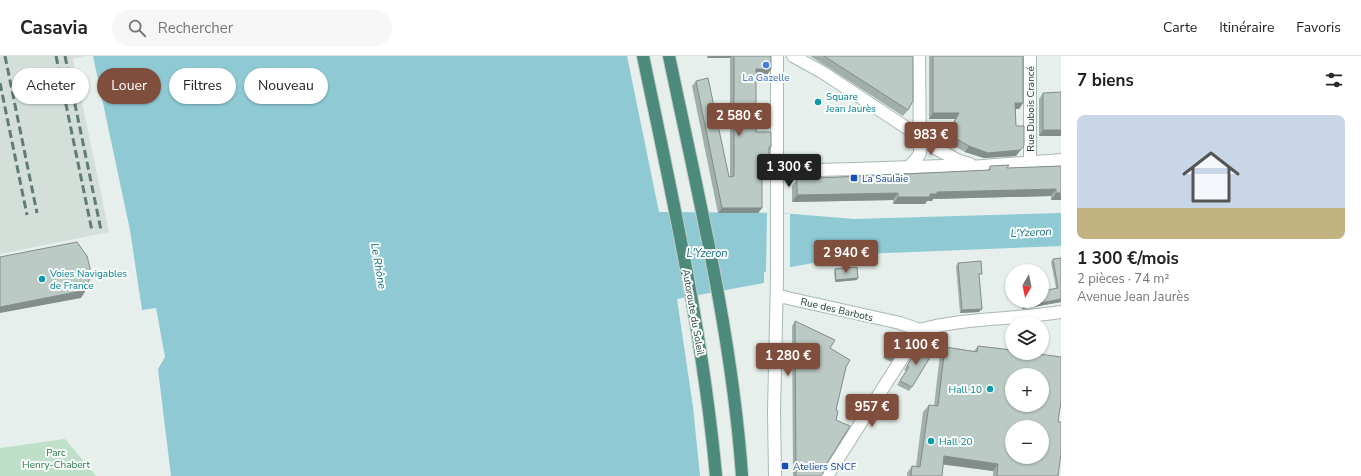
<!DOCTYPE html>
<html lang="fr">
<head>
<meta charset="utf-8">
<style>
  :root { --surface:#fff; --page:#f6f6f6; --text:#222; --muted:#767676; --line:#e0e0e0; --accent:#804e3d }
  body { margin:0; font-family:"Nunito Sans",sans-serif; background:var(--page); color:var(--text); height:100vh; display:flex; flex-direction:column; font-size:15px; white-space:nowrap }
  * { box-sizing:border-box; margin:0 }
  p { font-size:13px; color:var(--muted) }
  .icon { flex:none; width:22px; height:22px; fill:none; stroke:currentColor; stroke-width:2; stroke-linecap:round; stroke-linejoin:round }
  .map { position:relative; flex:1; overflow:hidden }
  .side { display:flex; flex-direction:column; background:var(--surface); width:300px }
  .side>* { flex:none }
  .banner { position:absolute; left:12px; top:12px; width:380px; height:36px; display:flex; gap:8px }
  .needle { width:26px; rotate:189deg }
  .fabs { position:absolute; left:1005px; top:208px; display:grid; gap:8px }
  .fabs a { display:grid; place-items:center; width:44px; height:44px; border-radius:50%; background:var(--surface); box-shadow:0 1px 3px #0004; font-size:20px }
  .price { position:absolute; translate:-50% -34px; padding:0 9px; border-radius:4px; background:var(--accent); color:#fff; font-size:13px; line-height:26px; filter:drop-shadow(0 1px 2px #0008) }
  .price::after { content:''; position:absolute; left:50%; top:24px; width:12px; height:9px; margin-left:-6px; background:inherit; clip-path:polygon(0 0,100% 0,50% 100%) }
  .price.active { background:#222; color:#fff }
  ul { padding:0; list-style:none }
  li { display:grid; align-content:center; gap:8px; height:212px; padding:0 16px }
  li+li { border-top:1px solid var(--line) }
  li span { display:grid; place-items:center; height:124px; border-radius:8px; color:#555 }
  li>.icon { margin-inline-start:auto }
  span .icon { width:72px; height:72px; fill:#fffc; stroke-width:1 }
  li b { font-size:17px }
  h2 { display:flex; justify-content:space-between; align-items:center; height:48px; padding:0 16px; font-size:17px }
  .pill { padding:0 14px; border-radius:18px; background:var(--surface); box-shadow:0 1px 3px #0004; font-size:14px; line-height:36px }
  .pill.active { background:var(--accent); color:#fff }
  header { display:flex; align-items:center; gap:24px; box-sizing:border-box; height:56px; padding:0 20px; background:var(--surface); border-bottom:1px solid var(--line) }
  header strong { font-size:19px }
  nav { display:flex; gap:22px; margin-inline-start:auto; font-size:14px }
  .search { width:280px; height:36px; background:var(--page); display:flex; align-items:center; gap:10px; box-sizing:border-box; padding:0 14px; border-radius:22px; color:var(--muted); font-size:15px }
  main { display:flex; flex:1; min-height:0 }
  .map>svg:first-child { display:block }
  .built { fill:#d4dfda }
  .green { fill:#bfe0c8 }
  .water { fill:#8ec9d4 }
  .pier { fill:#e6efeb }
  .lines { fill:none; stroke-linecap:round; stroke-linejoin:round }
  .minor-casing { stroke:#a8b8b2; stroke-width:14 }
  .secondary-casing { stroke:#a4bbb3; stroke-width:14 }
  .trunk-casing { stroke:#c2cac8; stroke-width:14 }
  .minor { stroke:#fff; stroke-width:12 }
  .secondary { stroke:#fff; stroke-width:12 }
  .trunk { stroke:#4c8a7c; stroke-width:12 }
  .rail { stroke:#5f7d75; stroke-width:3; stroke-dasharray:8 4; stroke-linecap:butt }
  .wall { fill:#a1aea9 }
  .shaded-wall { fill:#838d89 }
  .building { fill:#bbcac4; stroke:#838d89; fill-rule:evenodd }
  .shop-dot { fill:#3f7fe0; stroke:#f7fbf9; stroke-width:1.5 }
  .culture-dot { fill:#0f9aa8; stroke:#f7fbf9; stroke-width:1.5 }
  .transit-dot { fill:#1a4fb4; stroke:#f7fbf9; stroke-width:1.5 }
  .labels { text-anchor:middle; stroke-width:4; stroke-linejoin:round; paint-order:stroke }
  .shop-label { font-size:10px; fill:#366cbe; stroke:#f7fbf9 }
  .culture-label { font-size:10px; fill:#0d838f; stroke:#f7fbf9; text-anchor:start }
  .street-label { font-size:10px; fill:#24423a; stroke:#f7fbf9 }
  .transit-label { font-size:10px; fill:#164399; stroke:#f7fbf9; text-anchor:start }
  .park-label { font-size:10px; fill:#2d7a4b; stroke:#f7fbf9 }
  .water-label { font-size:11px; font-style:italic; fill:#1c6f80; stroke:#f7fbf9 }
</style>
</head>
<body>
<header>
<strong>Casavia</strong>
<div class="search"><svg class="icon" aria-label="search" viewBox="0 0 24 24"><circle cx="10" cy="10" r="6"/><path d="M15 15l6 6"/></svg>Rechercher</div>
<nav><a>Carte</a><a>Itinéraire</a><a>Favoris</a></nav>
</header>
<main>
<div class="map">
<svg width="1061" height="420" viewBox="0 0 1061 420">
  <rect width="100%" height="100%" fill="#e6efeb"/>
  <path class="built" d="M0 0H85L73 3 109 176 0 198Z"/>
  <path class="green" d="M65 383 96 420H0V392Z"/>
  <path class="water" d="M93 0H627L659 156 781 157 854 163 1061 157V190L862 198 764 216V227L677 243 693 351 700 420H171L158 313 165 301 156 252 142 254 130 174Z"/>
  <path class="pier" d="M767 157 790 158V212L766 216Z"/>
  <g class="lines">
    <g class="minor-casing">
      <g id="minor">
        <path d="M793 0 822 16 919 80 935 92 959 105 970 108"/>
        <path d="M1030 107V0"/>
        <path d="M909 111 917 102 920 97 919 0"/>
        <path d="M777 115 855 113 943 110 958 112 1061 104"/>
        <path d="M777 243 784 241 792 243 900 267 920 274"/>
        <path d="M827 420 920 274C965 261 1015 264 1061 256"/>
      </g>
    </g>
    <g class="secondary-casing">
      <path id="secondary" d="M775 420 774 356 777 221V0"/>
    </g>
    <g class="trunk-casing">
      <g id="trunk">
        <path d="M643 0C672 139 703 278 716 420"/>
        <path d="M669 0C698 139 732 278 742 420"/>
      </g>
    </g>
    <use href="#minor" class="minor"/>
    <use href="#secondary" class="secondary"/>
    <use href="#trunk" class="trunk"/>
    <g class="rail">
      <path d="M5 0 37 157"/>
      <path d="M56 0 92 175"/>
      <path d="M65 0 101 174"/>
      <path d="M0 27 27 159"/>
    </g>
  </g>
  <g class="wall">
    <path d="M707 0H771V13L767 19H756V76L771 91 769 95V111L765 116H762V152L758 157H718L692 30 696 25 729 121 730 120V2H707Z"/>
    <path d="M810 0H913L908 54 903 60 826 10Z"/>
    <path d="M929 0H1023V47L1019 53H1016V100L984 102 965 96 944 84 955 63H929Z"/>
    <path d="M1043 37 1061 80H1039V43Z"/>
    <path d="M990 110 1007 112 1061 110V144H1051V140L933 143 932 145H927L925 148H893V144L792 146V130L797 123 988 114Z"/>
    <path d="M1061 202V246L1022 253 1021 245H1042L1056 232 1051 206 1053 203Z"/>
    <path d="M958 207 979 221V256L960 257 956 210Z"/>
    <path d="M835 213 857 224 835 226 834 216Z"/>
    <path d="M795 265 830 292 846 311 836 354 824 412 821 420H793L792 270Z"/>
    <path d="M899 276 907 281 891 306 883 302Z"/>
    <path d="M919 290 912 331 909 335 897 329 906 315 904 314Z"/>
    <path d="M978 290 1058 366V420H993V415L943 408 942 420H907V417L912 410H916L923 356 929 349 934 350 940 298 945 291 974 295Z"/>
  </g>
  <g class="shaded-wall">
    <path d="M709 0H732L730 2H707Z"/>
    <path d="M756 13H771L767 19 753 18Z"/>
    <path d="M1015 47H1023L1019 53H1011Z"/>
    <path d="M933 57H959L955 63H929Z"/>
    <path d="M1043 74H1061V80H1039Z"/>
    <path d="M969 90H1024L1016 100 984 102 965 96Z"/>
    <path d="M762 111H769L765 116H758Z"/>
    <path d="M1056 133 1051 140 933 143 932 145H927L925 148H893L898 141 930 138 937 136Z"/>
    <path d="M898 137 893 144 792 146 797 139Z"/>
    <path d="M1056 137H1061V144H1051Z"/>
    <path d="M722 152H762L758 157H718Z"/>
    <path d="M858 222 857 224 835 226 836 224Z"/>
    <path d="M86 234 81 242 0 257V251Z"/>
    <path d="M1061 243V246L1022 253 1024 250Z"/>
    <path d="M982 253 979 256 960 257 962 254Z"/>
    <path d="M944 400 998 408 993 415 939 408Z"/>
  </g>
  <g class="building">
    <path d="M734 0H771V13H756V76H771V91H769V111H762V152H722L696 25 708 22 729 121 734 120Z"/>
    <path d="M824 0H913V45L908 54Z"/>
    <path d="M933 0H1023V47H1015L1016 70H1024V90L1020 94 988 97 969 90 948 78 959 57H933Z"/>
    <path d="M1061 36V74H1043V37Z"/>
    <path d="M1009 109 1007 112 1061 110V137H1056V133L937 136V138H930V141H898V137L797 139V123L990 114V110Z"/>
    <path d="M77 186 87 200 90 212 89 225 86 234 0 251V201Z"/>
    <path d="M1061 202V243L1024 250 1023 245H1042V235L1058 232 1053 203Z"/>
    <path d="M981 205 982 218H979L982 253 962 254 958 207Z"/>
    <path d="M857 211 858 222 836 224 835 213Z"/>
    <path d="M795 265 835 284 830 292 850 304 846 311 836 354 838 355 836 364 850 370 824 412 823 418 821 420H796Z"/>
    <path d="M899 276 907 281 892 304 884 300Z"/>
    <path d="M919 290 932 298 912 331 900 325 909 311 907 310Z"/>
    <path d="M978 290 1012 294V297H1032L1061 301V345L1058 366H1061V397L1058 420H997L998 408 944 400 942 420H911L912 410 920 411 929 349 938 350 945 291 977 296ZM1012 319H1042V349H1012ZM1012 371H1042V401H1012Z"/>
  </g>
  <circle class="shop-dot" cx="766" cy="9" r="4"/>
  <g class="culture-dot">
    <circle cx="818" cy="46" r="4"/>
    <circle cx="42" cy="223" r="4"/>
    <circle cx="990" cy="333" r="4"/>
    <circle cx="931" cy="385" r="4"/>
  </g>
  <g class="transit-dot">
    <rect x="850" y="118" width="8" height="8" rx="2"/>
    <rect x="781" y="406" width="8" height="8" rx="2"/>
  </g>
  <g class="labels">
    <g class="shop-label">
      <text x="766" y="25">La Gazelle</text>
    </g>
    <g class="culture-label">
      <text x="826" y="44">Square<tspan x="826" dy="12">Jean Jaurès</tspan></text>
      <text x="50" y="221">Voies Navigables<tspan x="50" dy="12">de France</tspan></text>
      <text x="982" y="337" text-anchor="end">Hall 10</text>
      <text x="939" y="389">Hall 20</text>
    </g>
    <g class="street-label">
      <text transform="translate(1030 53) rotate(-90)" y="4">Rue Dubois Crancé</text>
      <text transform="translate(837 253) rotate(13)" y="4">Rue des Barbots</text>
      <text transform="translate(694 256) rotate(80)" y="4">Autoroute du Soleil</text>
    </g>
    <g class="transit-label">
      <text x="862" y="126">La Saulaie</text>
      <text x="793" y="414">Ateliers SNCF</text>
    </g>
    <g class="park-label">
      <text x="56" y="400">Parc<tspan x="56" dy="12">Henry-Chabert</tspan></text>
    </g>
    <g class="water-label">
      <text transform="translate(1031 176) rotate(-3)" y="4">L'Yzeron</text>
      <text x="707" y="201">L'Yzeron</text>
      <text transform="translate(379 210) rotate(80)" y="4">Le Rhône</text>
    </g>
  </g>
</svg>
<div class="fabs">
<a><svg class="needle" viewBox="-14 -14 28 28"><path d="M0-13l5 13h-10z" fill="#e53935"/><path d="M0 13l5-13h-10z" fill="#767676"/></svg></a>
<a><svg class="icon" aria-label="layers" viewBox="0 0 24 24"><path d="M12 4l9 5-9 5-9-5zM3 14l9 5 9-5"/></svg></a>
<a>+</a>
<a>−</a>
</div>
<b class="price" style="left:739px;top:81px">2 580 €</b>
<b class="price" style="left:931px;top:100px">983 €</b>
<b class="price active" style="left:789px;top:132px">1 300 €</b>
<b class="price" style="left:846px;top:218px">2 940 €</b>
<b class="price" style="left:916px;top:310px">1 100 €</b>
<b class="price" style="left:788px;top:321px">1 280 €</b>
<b class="price" style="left:872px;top:372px">957 €</b>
<div class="banner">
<a class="pill">Acheter</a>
<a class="pill active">Louer</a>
<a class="pill">Filtres</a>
<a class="pill">Nouveau</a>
</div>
</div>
<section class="side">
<h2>7 biens<svg class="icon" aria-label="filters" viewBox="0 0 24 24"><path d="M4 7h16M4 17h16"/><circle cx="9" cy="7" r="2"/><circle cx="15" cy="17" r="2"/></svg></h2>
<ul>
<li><span style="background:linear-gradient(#c9d6e8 75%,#c2b280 0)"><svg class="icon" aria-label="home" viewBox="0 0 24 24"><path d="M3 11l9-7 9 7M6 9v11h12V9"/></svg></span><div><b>1 300 €/mois</b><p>2 pièces · 74 m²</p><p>Avenue Jean Jaurès</p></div></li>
</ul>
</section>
</main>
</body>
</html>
